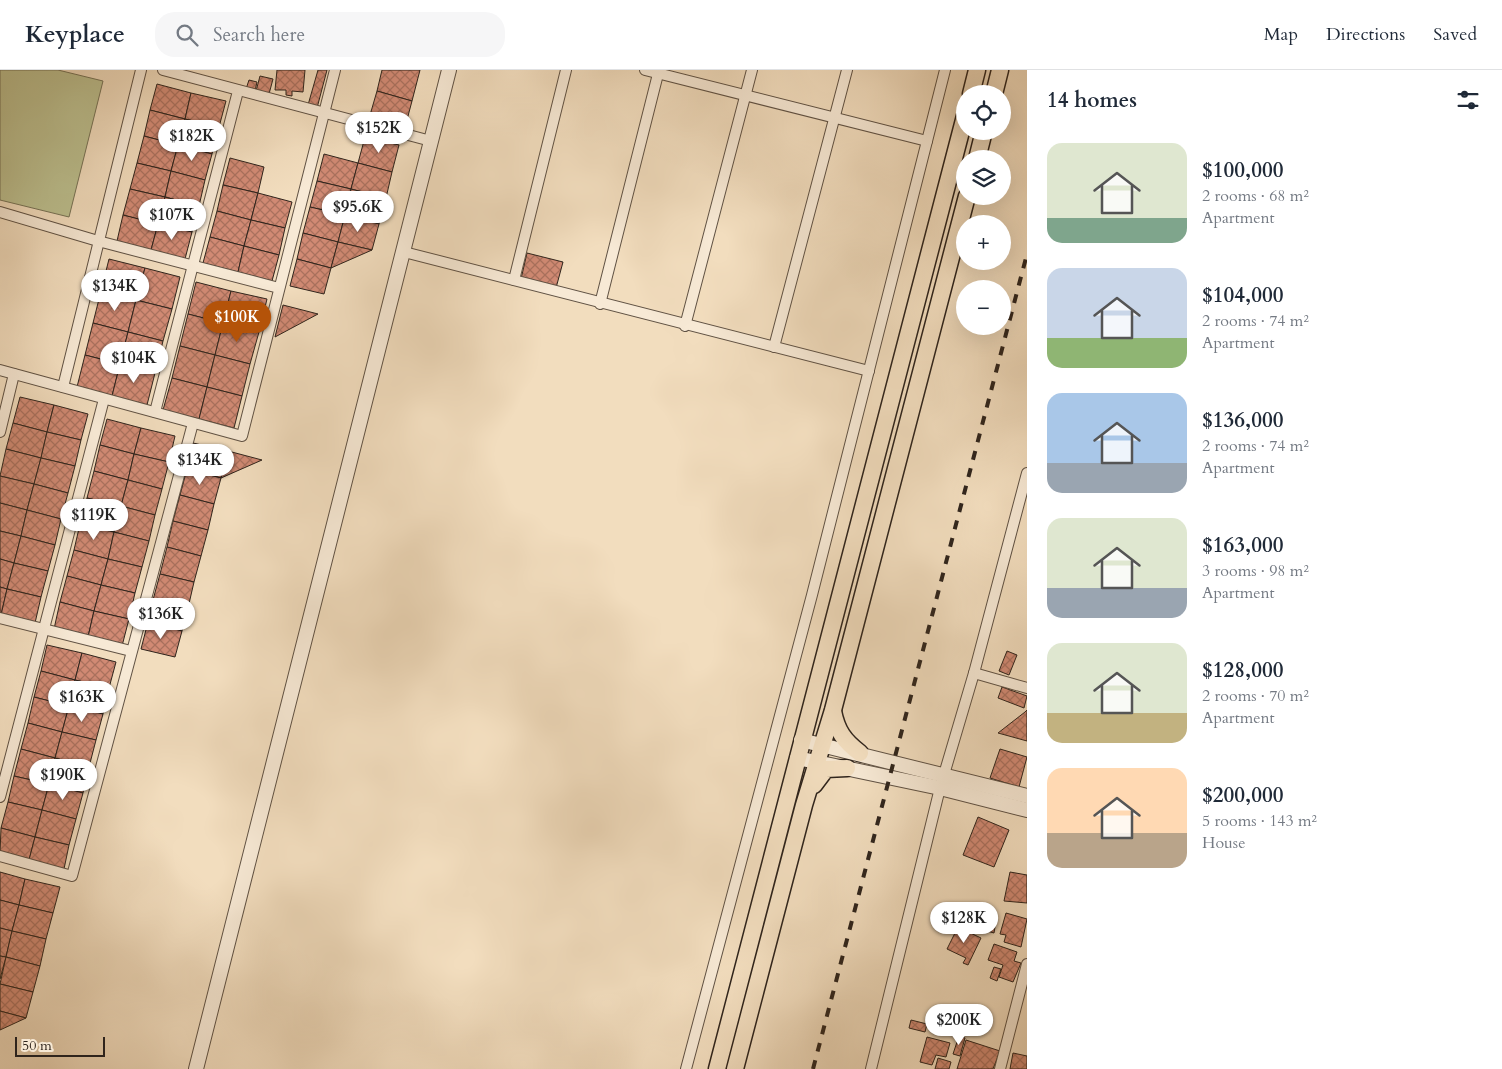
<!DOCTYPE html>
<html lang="en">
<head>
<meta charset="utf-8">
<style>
  :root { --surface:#fff; --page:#f6f6f7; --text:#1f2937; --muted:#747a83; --line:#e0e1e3; --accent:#b45309 }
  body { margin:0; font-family:Cardo,serif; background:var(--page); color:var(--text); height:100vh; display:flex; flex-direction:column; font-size:19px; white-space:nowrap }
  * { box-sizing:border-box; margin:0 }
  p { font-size:16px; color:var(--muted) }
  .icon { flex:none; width:28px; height:28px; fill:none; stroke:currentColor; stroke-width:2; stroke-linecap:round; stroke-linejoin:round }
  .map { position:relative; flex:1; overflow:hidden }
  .sheet { display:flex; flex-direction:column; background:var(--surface); width:475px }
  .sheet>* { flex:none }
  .controls { position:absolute; left:956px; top:15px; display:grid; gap:10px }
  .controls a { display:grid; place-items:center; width:55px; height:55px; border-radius:50%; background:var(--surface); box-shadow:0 5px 20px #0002; font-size:25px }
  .scale { position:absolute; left:15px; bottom:12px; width:90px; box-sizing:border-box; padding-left:5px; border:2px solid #2f241c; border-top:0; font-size:14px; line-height:18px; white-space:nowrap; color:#2f241c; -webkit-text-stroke:4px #f7e9d5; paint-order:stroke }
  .price { position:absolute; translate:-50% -42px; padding:0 11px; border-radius:18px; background:#fff; color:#222; font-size:16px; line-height:32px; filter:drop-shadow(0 1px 2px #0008) }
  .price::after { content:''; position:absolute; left:50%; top:30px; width:15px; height:11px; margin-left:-8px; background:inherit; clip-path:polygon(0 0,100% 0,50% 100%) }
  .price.active { background:var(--accent); color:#fff }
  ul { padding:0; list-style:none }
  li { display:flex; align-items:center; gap:15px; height:125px; padding:0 20px }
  li span { display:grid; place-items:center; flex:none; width:140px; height:100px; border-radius:15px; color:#555 }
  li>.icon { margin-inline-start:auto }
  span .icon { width:60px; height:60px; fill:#fffc; stroke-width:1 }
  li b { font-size:21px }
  h2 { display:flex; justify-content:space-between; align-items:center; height:60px; padding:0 20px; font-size:21px }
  header { display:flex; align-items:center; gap:30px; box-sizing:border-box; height:70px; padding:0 25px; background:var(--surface); border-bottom:1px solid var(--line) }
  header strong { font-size:24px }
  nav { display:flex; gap:28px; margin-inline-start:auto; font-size:18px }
  .search { width:350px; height:45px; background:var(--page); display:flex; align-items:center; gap:12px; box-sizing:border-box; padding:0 18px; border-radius:20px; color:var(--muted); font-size:19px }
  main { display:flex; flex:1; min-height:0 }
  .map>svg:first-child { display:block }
  .green { fill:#bcc090; stroke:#767256 }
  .building { fill:url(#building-cross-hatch); stroke:#2f241c }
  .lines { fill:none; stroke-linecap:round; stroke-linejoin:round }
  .minor-casing { stroke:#605244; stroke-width:12 }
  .tertiary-casing { stroke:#605244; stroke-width:16 }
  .primary-casing { stroke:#2f241c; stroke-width:19 }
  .minor { stroke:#f7e9d5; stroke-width:10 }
  .tertiary { stroke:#f7e9d5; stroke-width:14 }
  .primary { stroke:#f2ddbe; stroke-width:16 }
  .rail { stroke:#2f241c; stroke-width:4; stroke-dasharray:9 9; stroke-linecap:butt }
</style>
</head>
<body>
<header>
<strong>Keyplace</strong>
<div class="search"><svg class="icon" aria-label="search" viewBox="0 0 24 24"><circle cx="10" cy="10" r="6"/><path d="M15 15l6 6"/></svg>Search here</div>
<nav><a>Map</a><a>Directions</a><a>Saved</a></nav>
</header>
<main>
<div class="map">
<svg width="1027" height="999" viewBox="0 0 1027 999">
  <defs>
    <pattern id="building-cross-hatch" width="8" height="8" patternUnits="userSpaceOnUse" patternTransform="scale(1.25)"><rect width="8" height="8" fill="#d18a74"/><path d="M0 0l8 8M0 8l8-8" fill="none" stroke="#aa715e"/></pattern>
  </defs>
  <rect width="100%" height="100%" fill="#f2ddbe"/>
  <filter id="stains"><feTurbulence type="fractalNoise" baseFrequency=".004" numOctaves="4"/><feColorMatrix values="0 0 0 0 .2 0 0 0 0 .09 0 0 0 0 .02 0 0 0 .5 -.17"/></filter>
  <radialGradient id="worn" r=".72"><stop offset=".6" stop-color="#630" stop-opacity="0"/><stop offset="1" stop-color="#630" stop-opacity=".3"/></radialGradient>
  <path class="green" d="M0 0H58L103 11 69 147 0 130Z"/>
  <g class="building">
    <path d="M277 0H305L303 22 292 21V26L286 25V20H275Z"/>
    <path d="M318 0H327L317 38 308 35Z"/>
    <path d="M382 0H420L412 31 377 21Z"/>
    <path d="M260 6 273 9 269 24 256 21Z"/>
    <path d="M249 10 257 12 255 21 246 19Z"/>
    <path d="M157 14 191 23 185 49 150 40Z"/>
    <path d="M377 21 412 31 404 61 368 52Z"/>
    <path d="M191 23 226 31 219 57 185 49Z"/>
    <path d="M150 40 185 49 178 75 144 66Z"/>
    <path d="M185 49 219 57 212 84 178 75Z"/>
    <path d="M144 66 178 75 171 101 137 93Z"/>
    <path d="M365 67 399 75 392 102 358 93Z"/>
    <path d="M178 75 212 84 205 110 171 101Z"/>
    <path d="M324 84 358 93 351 119 317 111Z"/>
    <path d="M230 88 264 97 258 123 223 115Z"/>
    <path d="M137 93 171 101 165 127 130 119Z"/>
    <path d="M358 93 392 102 386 128 351 119Z"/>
    <path d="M171 101 205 110 199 136 165 127Z"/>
    <path d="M317 111 351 119 345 145 310 137Z"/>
    <path d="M223 115 258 123 251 150 217 141Z"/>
    <path d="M130 119 165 127 158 154 123 145Z"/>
    <path d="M351 119 386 128 379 154 345 145Z"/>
    <path d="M258 123 292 132 285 158 251 150Z"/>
    <path d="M165 127 199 136 192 162 158 154Z"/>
    <path d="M310 137 345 145 338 172 303 163Z"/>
    <path d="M217 141 251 150 244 176 210 167Z"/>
    <path d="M123 145 158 154 151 180 117 171Z"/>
    <path d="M345 145 379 154 372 180 338 172Z"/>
    <path d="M251 150 285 158 279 185 244 176Z"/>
    <path d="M158 154 192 162 185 189 151 180Z"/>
    <path d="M303 163 338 172 331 198 297 189Z"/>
    <path d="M210 167 244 176 238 202 203 193Z"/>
    <path d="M338 172 372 180 331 198Z"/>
    <path d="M244 176 279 185 272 211 238 202Z"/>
    <path d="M527 183 563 192 556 218 521 209Z"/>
    <path d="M109 189 145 198 136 230 101 221Z"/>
    <path d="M297 189 331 198 324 224 290 216Z"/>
    <path d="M145 198 180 207 172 239 136 230Z"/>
    <path d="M196 212 231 221 223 253 188 244Z"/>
    <path d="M101 221 136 230 128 262 93 253Z"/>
    <path d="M231 221 267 229 259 262 223 253Z"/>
    <path d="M136 230 172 239 163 271 128 262Z"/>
    <path d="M283 235 318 244 275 267Z"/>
    <path d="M188 244 223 253 215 285 180 276Z"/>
    <path d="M93 253 128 262 120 294 85 285Z"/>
    <path d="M223 253 259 262 250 294 215 285Z"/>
    <path d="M128 262 163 271 155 303 120 294Z"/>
    <path d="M180 276 215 285 207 317 172 308Z"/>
    <path d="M85 285 120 294 112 326 77 317Z"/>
    <path d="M215 285 250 294 242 326 207 317Z"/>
    <path d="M120 294 155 303 147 335 112 326Z"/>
    <path d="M172 308 207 317 199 349 163 340Z"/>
    <path d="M207 317 242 326 234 358 199 349Z"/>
    <path d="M20 327 54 335 47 362 13 353Z"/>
    <path d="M54 335 88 344 81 370 47 362Z"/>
    <path d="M107 349 141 358 134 384 100 375Z"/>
    <path d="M13 353 47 362 41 388 6 379Z"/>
    <path d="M141 358 175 366 169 392 134 384Z"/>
    <path d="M47 362 81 370 75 396 41 388Z"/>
    <path d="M193 373 228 381 221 408 187 399Z"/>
    <path d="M100 375 134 384 128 410 94 401Z"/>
    <path d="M6 379 41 388 34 414 0 406Z"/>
    <path d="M228 381 262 390 221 408Z"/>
    <path d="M134 384 169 392 162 419 128 410Z"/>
    <path d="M41 388 75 396 68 423 34 414Z"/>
    <path d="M187 399 221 408 214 434 180 425Z"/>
    <path d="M94 401 128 410 121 436 87 428Z"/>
    <path d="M0 406 34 414 27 440 0 433Z"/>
    <path d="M128 410 162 419 155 445 121 436Z"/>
    <path d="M34 414 68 423 61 449 27 440Z"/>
    <path d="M180 425 214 434 208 460 173 451Z"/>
    <path d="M87 428 121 436 114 462 80 454Z"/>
    <path d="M0 433 27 440 21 466 0 461Z"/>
    <path d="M121 436 155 445 149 471 114 462Z"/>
    <path d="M27 440 61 449 55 475 21 466Z"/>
    <path d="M173 451 208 460 201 486 167 477Z"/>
    <path d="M80 454 114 462 108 489 74 480Z"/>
    <path d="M0 461 21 466 14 493 0 489Z"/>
    <path d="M114 462 149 471 142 497 108 489Z"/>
    <path d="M21 466 55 475 48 501 14 493Z"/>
    <path d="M167 477 201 486 194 512 160 504Z"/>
    <path d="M74 480 108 489 101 515 67 506Z"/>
    <path d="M0 489 14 493 7 519 0 517Z"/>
    <path d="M108 489 142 497 135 523 101 515Z"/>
    <path d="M14 493 48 501 41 527 7 519Z"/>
    <path d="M160 504 194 512 188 538 153 530Z"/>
    <path d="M67 506 101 515 94 541 60 532Z"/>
    <path d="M101 515 135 523 129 549 94 541Z"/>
    <path d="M0 517 7 519 1 545H0Z"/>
    <path d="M7 519 41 527 35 553 1 545Z"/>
    <path d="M153 530 188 538 182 561 148 552Z"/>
    <path d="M60 532 94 541 88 567 54 559Z"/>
    <path d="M94 541 129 549 122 576 88 567Z"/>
    <path d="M148 552 182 561 175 587 141 579Z"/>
    <path d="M47 575 82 583 75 610 41 601Z"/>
    <path d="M1007 581 1017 585 1009 605 999 601Z"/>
    <path d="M82 583 116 592 109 618 75 610Z"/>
    <path d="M41 601 75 610 69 636 34 627Z"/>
    <path d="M75 610 109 618 103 644 69 636Z"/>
    <path d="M1002 617 1027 626 1024 638 998 628Z"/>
    <path d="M34 627 69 636 62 662 28 653Z"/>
    <path d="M69 636 103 644 96 670 62 662Z"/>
    <path d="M1027 640V671L998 663 1025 642Z"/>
    <path d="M28 653 62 662 55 688 21 679Z"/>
    <path d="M62 662 96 670 89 697 55 688Z"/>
    <path d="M21 679 55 688 49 714 14 706Z"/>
    <path d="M1000 679 1027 687 1019 717 990 708Z"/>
    <path d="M55 688 89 697 83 723 49 714Z"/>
    <path d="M14 706 49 714 42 740 8 732Z"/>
    <path d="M49 714 83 723 76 749 42 740Z"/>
    <path d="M8 732 42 740 35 767 1 758Z"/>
    <path d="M42 740 76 749 69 775 35 767Z"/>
    <path d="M978 747 1009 760 994 797 963 785Z"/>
    <path d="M1 758 35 767 29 790 0 783Z"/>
    <path d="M35 767 69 775 64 799 29 790Z"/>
    <path d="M0 802 25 809 19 835 0 830Z"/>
    <path d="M1010 802 1027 805V833L1004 831Z"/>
    <path d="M25 809 60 817 53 843 19 835Z"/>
    <path d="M0 830 19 835 12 861 0 858Z"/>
    <path d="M19 835 53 843 46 869 12 861Z"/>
    <path d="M1006 843 1027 849 1021 877 1004 872 1006 865 1000 864Z"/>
    <path d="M988 850 996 851 994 863 987 861Z"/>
    <path d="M958 857 981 868 968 895 963 893 966 888 947 879Z"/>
    <path d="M0 858 12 861 6 887 0 886Z"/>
    <path d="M12 861 46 869 40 896 6 887Z"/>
    <path d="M994 874 1017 882 1014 891 1021 893 1013 912 999 907 1003 895 988 890Z"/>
    <path d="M0 886 6 887 0 909Z"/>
    <path d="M6 887 40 896 33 922 0 914Z"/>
    <path d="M994 897 1001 899 997 911 990 908Z"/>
    <path d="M0 914 33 922 26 948 0 941Z"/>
    <path d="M0 941 26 948 0 960Z"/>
    <path d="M911 950 927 954 925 962 909 958Z"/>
    <path d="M959 966 965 968 960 986 953 984Z"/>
    <path d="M927 967 950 973 946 987 936 985 932 995 920 992Z"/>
    <path d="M966 970 1000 981 993 999H957Z"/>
    <path d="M1013 983 1027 986V999H1010Z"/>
    <path d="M938 988 951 992 949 999H935Z"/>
  </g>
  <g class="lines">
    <g class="minor-casing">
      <g id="minor">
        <path d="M163 0 431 71"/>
        <path d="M645 0 927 71"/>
        <path d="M0 142 98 171 279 218"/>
        <path d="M404 182 869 301"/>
        <path d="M514 210 566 0"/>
        <path d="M600 234 659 0"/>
        <path d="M685 256 752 0"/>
        <path d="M774 277 847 0"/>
        <path d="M0 300 242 366 335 0"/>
        <path d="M63 317 141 0"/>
        <path d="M155 342 238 21"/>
        <path d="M0 362 14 304"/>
        <path d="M0 548 131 581"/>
        <path d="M974 603 1027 618"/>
        <path d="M0 727 104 329"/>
        <path d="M0 786 72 806 193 353"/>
        <path d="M686 999 812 525 945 0"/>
        <path d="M871 999 940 718 974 603 1027 403"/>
        <path d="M1000 999 1027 894"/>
      </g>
    </g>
    <g class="tertiary-casing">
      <g id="tertiary">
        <path d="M801 670 1027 726"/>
        <path d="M797 688 940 718 1027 740"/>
        <path d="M196 999 449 0"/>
      </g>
    </g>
    <g class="primary-casing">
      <g id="primary">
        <path d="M971 24 977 0"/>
        <path d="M994 24 1000 0"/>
        <path d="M977 89 984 61"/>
        <path d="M833 641C837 661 844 671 860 683"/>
        <path d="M814 715 826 699 847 698"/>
        <path d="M717 999 965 46"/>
        <path d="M735 999 804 735 833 640 967 126"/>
      </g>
    </g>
    <use href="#minor" class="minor"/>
    <use href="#tertiary" class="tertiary"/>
    <use href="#primary" class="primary"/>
    <path class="rail" d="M813 999 1027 184"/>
  </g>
  <rect width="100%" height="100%" filter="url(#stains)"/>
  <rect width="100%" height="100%" fill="url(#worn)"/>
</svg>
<div class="controls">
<a><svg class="icon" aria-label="locate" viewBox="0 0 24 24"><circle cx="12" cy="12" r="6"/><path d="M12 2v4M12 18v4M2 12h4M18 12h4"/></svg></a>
<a><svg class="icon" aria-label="layers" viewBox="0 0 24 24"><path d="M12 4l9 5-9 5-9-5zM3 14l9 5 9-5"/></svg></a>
<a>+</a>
<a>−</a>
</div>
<div class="scale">50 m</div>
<b class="price" style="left:379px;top:84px">$152K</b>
<b class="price" style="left:192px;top:92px">$182K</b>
<b class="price" style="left:358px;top:163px">$95.6K</b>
<b class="price" style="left:172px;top:171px">$107K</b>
<b class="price" style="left:115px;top:242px">$134K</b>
<b class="price active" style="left:237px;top:273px">$100K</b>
<b class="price" style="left:134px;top:314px">$104K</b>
<b class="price" style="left:200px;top:416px">$134K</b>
<b class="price" style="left:94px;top:471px">$119K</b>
<b class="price" style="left:161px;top:570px">$136K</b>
<b class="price" style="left:82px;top:653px">$163K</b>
<b class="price" style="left:63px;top:731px">$190K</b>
<b class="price" style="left:964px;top:874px">$128K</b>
<b class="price" style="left:959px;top:976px">$200K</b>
</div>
<section class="sheet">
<h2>14 homes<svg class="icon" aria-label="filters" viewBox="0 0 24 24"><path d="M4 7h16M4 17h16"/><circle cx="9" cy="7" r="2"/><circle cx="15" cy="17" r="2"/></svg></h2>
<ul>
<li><span style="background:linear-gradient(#dfe7d0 75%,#7fa58c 0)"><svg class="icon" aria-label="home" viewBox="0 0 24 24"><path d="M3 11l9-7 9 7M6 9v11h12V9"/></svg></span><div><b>$100,000</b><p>2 rooms · 68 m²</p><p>Apartment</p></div></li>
<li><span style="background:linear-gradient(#c9d6e8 70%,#8fb573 0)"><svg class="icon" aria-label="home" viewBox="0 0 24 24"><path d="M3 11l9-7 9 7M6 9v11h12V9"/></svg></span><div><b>$104,000</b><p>2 rooms · 74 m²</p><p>Apartment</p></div></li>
<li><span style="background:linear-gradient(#a9c7e8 70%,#9aa5b1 0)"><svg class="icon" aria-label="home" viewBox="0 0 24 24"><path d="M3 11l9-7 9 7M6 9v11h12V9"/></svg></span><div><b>$136,000</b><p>2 rooms · 74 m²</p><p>Apartment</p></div></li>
<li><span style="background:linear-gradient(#dfe7d0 70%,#9aa5b1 0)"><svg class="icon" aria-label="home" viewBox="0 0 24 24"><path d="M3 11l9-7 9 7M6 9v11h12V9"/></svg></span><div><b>$163,000</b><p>3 rooms · 98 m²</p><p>Apartment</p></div></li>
<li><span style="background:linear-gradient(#dfe7d0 70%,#c2b280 0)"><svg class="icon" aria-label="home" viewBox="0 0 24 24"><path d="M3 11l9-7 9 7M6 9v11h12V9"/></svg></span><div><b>$128,000</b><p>2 rooms · 70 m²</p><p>Apartment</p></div></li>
<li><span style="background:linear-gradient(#ffd9b3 65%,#b9a48a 0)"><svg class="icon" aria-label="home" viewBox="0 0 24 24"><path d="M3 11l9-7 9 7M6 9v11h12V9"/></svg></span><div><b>$200,000</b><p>5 rooms · 143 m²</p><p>House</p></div></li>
</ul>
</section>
</main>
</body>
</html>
